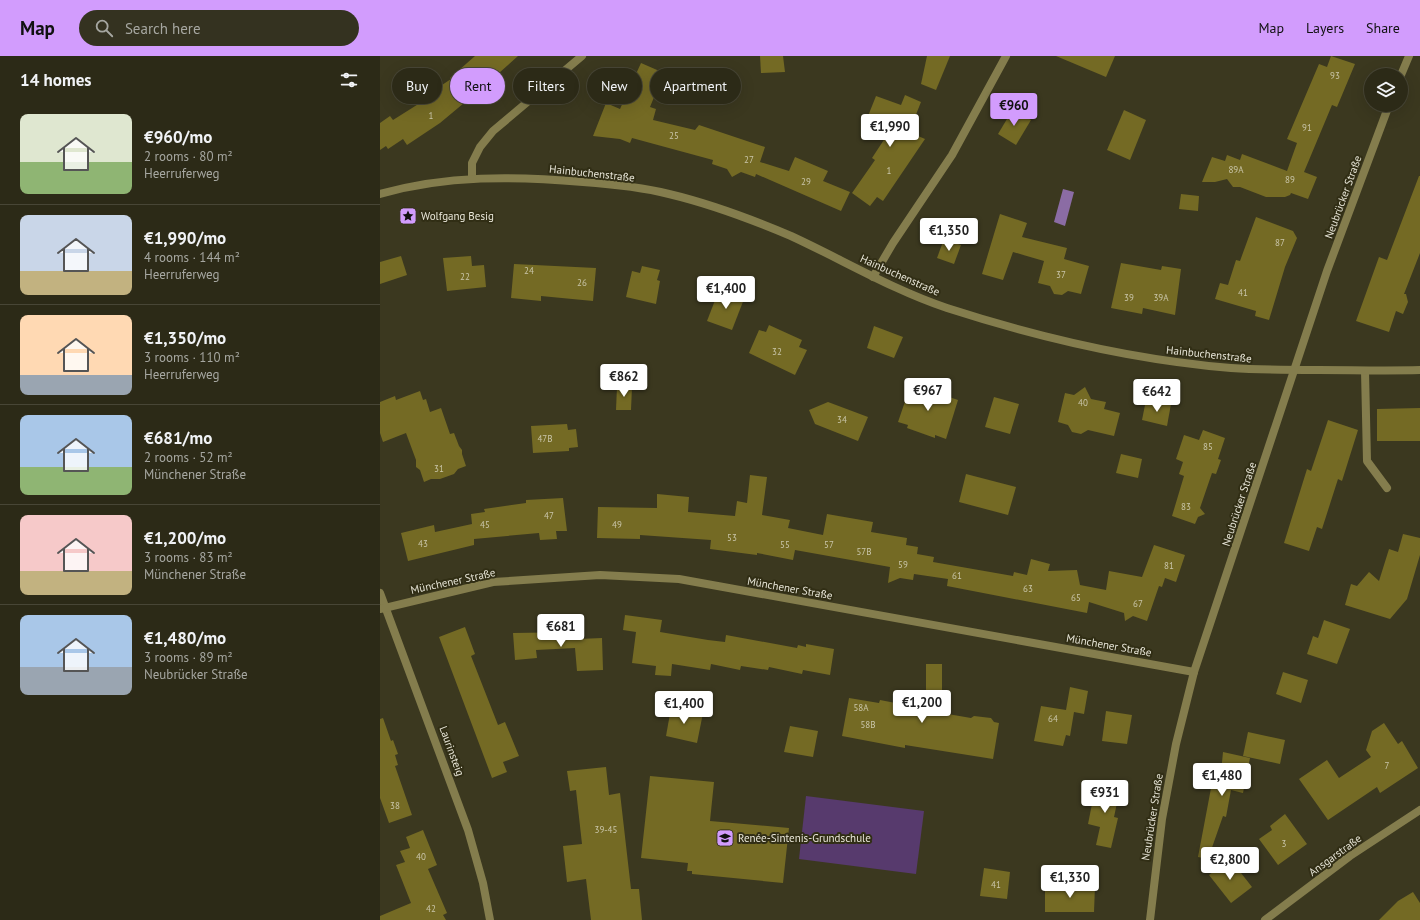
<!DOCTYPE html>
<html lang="en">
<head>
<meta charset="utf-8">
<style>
  :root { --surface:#2c2a17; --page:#343220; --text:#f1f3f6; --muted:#a6a7a1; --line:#484636; --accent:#d29cfd }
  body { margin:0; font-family:"PT Sans",sans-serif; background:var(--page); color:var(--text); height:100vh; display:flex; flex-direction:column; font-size:15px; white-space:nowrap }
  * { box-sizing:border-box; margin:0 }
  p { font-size:13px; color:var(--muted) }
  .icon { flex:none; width:22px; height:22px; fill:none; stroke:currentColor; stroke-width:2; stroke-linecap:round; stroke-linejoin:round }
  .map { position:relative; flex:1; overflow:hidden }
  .details { display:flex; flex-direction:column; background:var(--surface); width:380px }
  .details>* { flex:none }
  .guide { position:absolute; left:12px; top:12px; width:380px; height:36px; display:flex; gap:8px }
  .controls { position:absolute; left:984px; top:12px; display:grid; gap:8px }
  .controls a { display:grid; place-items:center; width:44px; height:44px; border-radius:50%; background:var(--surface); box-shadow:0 4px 16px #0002,0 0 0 1px var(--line); font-size:20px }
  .price { position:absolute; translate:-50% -34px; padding:0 9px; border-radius:4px; background:#fff; color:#222; font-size:13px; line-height:26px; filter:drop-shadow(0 1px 2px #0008) }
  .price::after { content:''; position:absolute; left:50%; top:24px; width:12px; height:9px; margin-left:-6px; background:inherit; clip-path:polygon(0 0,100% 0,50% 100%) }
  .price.on { background:var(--accent); color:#111 }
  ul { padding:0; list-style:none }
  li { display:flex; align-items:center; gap:12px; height:100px; padding:0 20px }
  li+li { border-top:1px solid var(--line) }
  li span { display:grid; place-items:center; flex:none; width:112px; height:80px; border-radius:8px; color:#555 }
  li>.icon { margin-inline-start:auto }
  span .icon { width:48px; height:48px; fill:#fffc; stroke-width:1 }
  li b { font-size:17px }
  h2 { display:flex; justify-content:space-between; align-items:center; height:48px; padding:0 20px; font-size:17px }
  .chip { padding:0 14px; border-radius:18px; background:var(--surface); box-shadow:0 4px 16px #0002,0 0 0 1px var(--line); font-size:14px; line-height:36px }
  .chip.on { background:var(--accent); color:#111 }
  header { display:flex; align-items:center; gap:24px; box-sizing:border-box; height:56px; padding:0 20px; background:var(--accent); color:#111 }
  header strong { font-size:19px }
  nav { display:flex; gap:22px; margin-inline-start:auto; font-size:14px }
  .search { width:280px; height:36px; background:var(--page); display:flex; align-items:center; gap:10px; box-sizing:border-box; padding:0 14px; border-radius:22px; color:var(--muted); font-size:15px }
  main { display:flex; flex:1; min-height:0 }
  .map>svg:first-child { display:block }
  .green { fill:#573a6d }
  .water { fill:#8b6ca4 }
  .building { fill:#746a24 }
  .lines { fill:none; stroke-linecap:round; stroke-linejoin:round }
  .lane { stroke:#847d4d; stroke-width:8 }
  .street { stroke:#847d4d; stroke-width:8 }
  .labels { text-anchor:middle; stroke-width:4; stroke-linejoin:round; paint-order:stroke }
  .number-label { font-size:9px; fill:#cac6aa }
  .street-label { font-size:11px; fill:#e7e5d7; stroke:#312e15 }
  .poi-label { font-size:11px; fill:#e7e5d7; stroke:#312e15; text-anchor:start }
</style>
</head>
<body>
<header>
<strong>Map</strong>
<div class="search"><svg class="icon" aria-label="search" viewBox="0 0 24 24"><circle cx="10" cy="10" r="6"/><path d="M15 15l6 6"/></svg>Search here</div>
<nav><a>Map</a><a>Layers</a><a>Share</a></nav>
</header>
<main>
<section class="details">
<h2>14 homes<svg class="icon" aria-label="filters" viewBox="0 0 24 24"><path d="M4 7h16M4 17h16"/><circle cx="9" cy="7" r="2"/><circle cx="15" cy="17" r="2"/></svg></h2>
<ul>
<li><span style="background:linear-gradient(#dfe7d0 60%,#8fb573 0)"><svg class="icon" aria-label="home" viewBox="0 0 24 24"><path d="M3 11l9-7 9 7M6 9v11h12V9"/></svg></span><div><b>€960/mo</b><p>2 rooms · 80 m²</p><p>Heerruferweg</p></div></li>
<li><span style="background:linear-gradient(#c9d6e8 70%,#c2b280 0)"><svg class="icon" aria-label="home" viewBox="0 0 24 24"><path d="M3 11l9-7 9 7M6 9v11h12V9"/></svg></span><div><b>€1,990/mo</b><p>4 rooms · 144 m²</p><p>Heerruferweg</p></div></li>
<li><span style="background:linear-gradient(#ffd9b3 75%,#9aa5b1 0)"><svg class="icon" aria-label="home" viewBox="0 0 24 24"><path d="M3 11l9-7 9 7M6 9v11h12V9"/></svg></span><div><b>€1,350/mo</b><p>3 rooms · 110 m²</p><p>Heerruferweg</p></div></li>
<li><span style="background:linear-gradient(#a9c7e8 65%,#8fb573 0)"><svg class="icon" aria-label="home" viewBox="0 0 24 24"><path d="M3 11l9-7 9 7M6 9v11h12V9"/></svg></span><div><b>€681/mo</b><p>2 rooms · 52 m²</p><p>Münchener Straße</p></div></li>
<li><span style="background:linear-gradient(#f6c9c9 70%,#c2b280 0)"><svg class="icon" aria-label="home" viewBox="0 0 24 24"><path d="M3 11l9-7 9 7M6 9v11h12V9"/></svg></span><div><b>€1,200/mo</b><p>3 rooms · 83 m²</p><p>Münchener Straße</p></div></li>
<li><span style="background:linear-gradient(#a9c7e8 65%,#9aa5b1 0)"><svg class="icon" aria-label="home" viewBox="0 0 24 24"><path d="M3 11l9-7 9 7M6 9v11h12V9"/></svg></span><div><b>€1,480/mo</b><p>3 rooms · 89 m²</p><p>Neubrücker Straße</p></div></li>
</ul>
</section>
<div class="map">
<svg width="1040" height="864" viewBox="0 0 1040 864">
  <rect width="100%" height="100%" fill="#3b381f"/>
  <path class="green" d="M426 740 544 755 536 818 419 803Z"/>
  <path class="water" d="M683 133 694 136 685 170 674 166Z"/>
  <g class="building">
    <path d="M95 0H138L119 17 122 20 110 30 108 27 60 67 27 89 23 83 8 93 6 90 0 94V67L10 60 13 64 40 47 38 45 71 23 70 22Z"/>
    <path d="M380 0H403L405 16 381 17Z"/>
    <path d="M547 0H570L556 34 541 28Z"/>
    <path d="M676 0H735L726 21Z"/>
    <path d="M951 0 975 8 957 51 952 49 924 116 937 121 928 143 911 137 910 139 905 141H886L860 131H853L847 123 835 126H822L832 101 845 105 847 99 860 104 862 98 907 115 917 87 907 83 939 8 947 11Z"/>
    <path d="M261 7 284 17 270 51 276 53 273 64 315 74 319 69 385 91 380 106 409 115 415 101 448 115 443 125 470 136 461 155 376 118 375 121 361 116 352 121 347 113 332 108 333 104 252 82 250 87 240 83 213 80 226 47 240 53Z"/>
    <path d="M525 39 541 46 529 76 545 83 503 145 497 141 490 150 472 137 495 104 492 102 513 70 488 60 496 40 521 49Z"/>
    <path d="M633 53 651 64 636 89 618 78Z"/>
    <path d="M744 54 766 64 750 104 727 94Z"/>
    <path d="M1039 120H1040V197L1024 238H1026L1028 246 1023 258 1016 255 1009 276 976 265 999 201 1007 204Z"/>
    <path d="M801 138 819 140 818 155 799 153Z"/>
    <path d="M620 158 647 167 642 181 687 192 684 203 709 210 701 238 688 235 682 239 674 238 670 230 658 227 664 205 633 196 623 224 602 218Z"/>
    <path d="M876 161 913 175 917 182 905 211 889 264 875 260 876 255 835 243 840 227 848 229 856 204 860 205Z"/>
    <path d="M564 183 581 189 574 208 557 202Z"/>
    <path d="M21 200 27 219 0 228V206Z"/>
    <path d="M91 200 92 210 104 209 106 231 67 235 63 202Z"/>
    <path d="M741 207 781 214 782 210 801 213 795 259 763 252 762 258 731 252Z"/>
    <path d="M134 208 216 212 213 245 161 240V245L131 242Z"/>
    <path d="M262 210 280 214 277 224 280 225 276 248 246 241 252 215 260 217Z"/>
    <path d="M339 234 364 243 352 274 327 265Z"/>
    <path d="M389 269 422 284 419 291 427 294 415 319 369 297 379 274 386 276Z"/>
    <path d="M494 270 523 281 514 302 487 292Z"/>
    <path d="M531 328 578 344 566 383 555 379V382L527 372 528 369 518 366Z"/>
    <path d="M237 331H252L251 354H236Z"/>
    <path d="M705 331 711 343 726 346 724 353 740 357 734 380 708 374 701 378 692 376 688 369 678 366 685 337 694 339Z"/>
    <path d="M40 335 43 344 46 343 50 356 61 352 70 378 74 377 79 390 82 394V398L86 410 78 413 74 418 60 423H51L44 426 40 414 36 411V404L26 377 3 386 0 377V346L15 340 16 344Z"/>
    <path d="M614 341 639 348 630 378 605 371Z"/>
    <path d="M766 344 791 348 787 370 762 364Z"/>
    <path d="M448 346 488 361 478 385 435 368 429 354Z"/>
    <path d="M1040 352V385H997V353Z"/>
    <path d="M948 364 978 374 962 425 958 423 942 473 937 471 929 495 904 487 927 413 931 415Z"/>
    <path d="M187 368 188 374 196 373 198 391 189 392V395L153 397 151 370Z"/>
    <path d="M823 374 845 382 838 403 841 404 836 418 832 417 820 452 825 458 818 461 815 468 792 460 804 420 799 418 803 406 796 403 804 379 819 384Z"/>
    <path d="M741 398 762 403 758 422 736 417Z"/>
    <path d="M586 418 636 431 628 459 579 446Z"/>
    <path d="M370 419 387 421 382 459 410 464 408 472 443 479 447 458 493 466 491 476 527 482 526 489 538 491 537 498 554 501 553 506 633 520 634 516 647 519 651 503 670 508 668 515 697 514 700 529 726 534 729 515 762 521 774 489 805 499 796 526 785 522 782 531 779 530 767 565 753 560 745 565 744 557 709 546 707 557 567 530 568 523 534 518 533 524 520 522 508 527 510 511 415 494 413 504 377 497V499L330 493 331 484 260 479V483L217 482 218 451 277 452V438L309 441 308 456 355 460 357 445 367 447Z"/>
    <path d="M183 442 187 475H176L177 483 160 484 159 477 94 483V489L28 505 21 477 54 469 55 476 92 468 91 458 105 456 104 453 146 447V444Z"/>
    <path d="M1023 478 1040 482V499L1027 543 1010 563 965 549 971 528 977 530 989 516 999 525 1009 493 1018 496Z"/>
    <path d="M245 559 282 564 280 576 328 584 345 586 346 579 417 592 418 589 426 591V588L454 593 450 619 423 614 422 618 389 611 388 614 361 610 360 614 331 608 330 614 292 608 291 620 275 619 276 610 252 607 256 576 243 574Z"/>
    <path d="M944 564 970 573 957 608 927 598 933 580 938 582Z"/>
    <path d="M85 571 95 598 91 600 118 669 125 666 139 700 123 706 127 716 112 722 59 581Z"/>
    <path d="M198 576 199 583 222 582 223 614 197 615 195 592 156 594 157 602 135 604 133 577Z"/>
    <path d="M546 608H562V657L591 662 594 660 611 662 614 666 619 667 613 703 525 689V692L462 680 469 642 499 647 500 644 531 650V648L546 650Z"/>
    <path d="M903 616 928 624 921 647 896 638Z"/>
    <path d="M690 631 708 635 704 658 694 656 690 680 686 679 683 690 654 685 661 650 686 654Z"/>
    <path d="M291 652 323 657 317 687 286 680Z"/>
    <path d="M726 655 752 659 747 688 722 685Z"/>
    <path d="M3 662 11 685 13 684 18 698 15 699 18 709 15 710 32 759 9 767 0 742V663Z"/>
    <path d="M1004 667 1018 688 1022 685 1038 712 1000 737 997 731 948 764 919 723 947 704 959 722 991 701 986 694 992 675Z"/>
    <path d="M410 670 438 675 433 701 404 696Z"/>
    <path d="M868 676 905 684 900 708 863 700Z"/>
    <path d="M843 696 870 702 863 737 851 734 846 761 843 760 828 803 818 801 835 711 841 717Z"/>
    <path d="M226 711 229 739 240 737 251 833H259L262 864H211L206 823 187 826 183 790 202 788 196 734 190 735 187 715Z"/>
    <path d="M270 720 334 726 330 765 409 772 403 827 312 818V815H307L308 807 261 802Z"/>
    <path d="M716 728 740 733 734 761 738 762 731 792 716 789 720 771 708 768Z"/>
    <path d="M905 758 927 788 898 809 879 783 892 774 890 770Z"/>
    <path d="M43 774 57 809 48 813 67 857 63 859 66 864H0V860L31 847 16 809 25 806 20 795 30 792 26 781Z"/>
    <path d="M850 803 872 831 851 847 829 819Z"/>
    <path d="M604 812 630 816 627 843 600 840Z"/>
    <path d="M665 830H715L714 856H665Z"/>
    <path d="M1033 836 1040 847V864H999L1018 845Z"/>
  </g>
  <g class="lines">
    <path class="lane" d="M985 315 987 405 1007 432"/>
    <g class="street">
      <path d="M1021 19 1029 0"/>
      <path d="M92 123V107L100 91 113 75 202 0"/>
      <path d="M0 138C66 119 135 120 203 126 231 128 261 131 289 138 331 148 371 163 411 180 463 204 513 234 567 252 660 282 755 304 851 312 880 314 909 314 938 314 972 314 1006 315 1040 314"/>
      <path d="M493 221 513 187 572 99 626 0"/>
      <path d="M0 537 88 774 103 827 110 864"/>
      <path d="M0 553 113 526 220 519 299 523 814 616"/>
      <path d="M770 864 782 763 796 688 814 616 947 215 1009 49"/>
      <path d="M885 864 970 800 1040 754"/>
    </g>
  </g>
  <defs>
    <g id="sight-square" transform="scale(0.9)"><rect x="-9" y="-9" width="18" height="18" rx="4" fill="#d29cfd" stroke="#312e15"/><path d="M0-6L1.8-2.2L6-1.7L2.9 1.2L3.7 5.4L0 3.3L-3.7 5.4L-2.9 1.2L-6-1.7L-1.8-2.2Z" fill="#111"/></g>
    <g id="school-square" transform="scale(0.9)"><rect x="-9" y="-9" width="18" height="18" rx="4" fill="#d29cfd" stroke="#312e15"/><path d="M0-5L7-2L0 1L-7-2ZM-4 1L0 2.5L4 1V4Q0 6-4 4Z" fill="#111"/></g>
  </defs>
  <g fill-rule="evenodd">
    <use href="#sight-square" x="28" y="160"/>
    <use href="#school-square" x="345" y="782"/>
  </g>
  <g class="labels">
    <g class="number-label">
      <text x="955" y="23">93</text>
      <text x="51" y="63">1</text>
      <text x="927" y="75">91</text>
      <text x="294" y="83">25</text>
      <text x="369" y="107">27</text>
      <text x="856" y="117">89A</text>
      <text x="509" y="118">1</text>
      <text x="910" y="127">89</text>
      <text x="426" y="129">29</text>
      <text x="900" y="190">87</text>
      <text x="149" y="218">24</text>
      <text x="681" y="222">37</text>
      <text x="85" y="224">22</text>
      <text x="202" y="230">26</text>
      <text x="863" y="240">41</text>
      <text x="749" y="245">39</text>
      <text x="781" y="245">39A</text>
      <text x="397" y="299">32</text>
      <text x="703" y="350">40</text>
      <text x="462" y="367">34</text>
      <text x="165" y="386">47B</text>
      <text x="828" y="394">85</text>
      <text x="59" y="416">31</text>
      <text x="806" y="454">83</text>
      <text x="169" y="463">47</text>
      <text x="105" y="472">45</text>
      <text x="237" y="472">49</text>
      <text x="352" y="485">53</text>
      <text x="43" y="491">43</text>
      <text x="405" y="492">55</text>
      <text x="449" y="492">57</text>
      <text x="484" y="499">57B</text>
      <text x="523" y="512">59</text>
      <text x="789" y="513">81</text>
      <text x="577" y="523">61</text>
      <text x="648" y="536">63</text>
      <text x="696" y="545">65</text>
      <text x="758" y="551">67</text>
      <text x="481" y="655">58A</text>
      <text x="673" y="666">64</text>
      <text x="488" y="672">58B</text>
      <text x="1007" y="713">7</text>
      <text x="15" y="753">38</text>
      <text x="226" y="777">39-45</text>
      <text x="904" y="791">3</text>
      <text x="41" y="804">40</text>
      <text x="616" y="832">41</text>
      <text x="51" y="856">42</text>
    </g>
    <g class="street-label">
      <text transform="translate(212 117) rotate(6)" y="4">Hainbuchenstraße</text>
      <text transform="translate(963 141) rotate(-70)" y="4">Neubrücker Straße</text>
      <text transform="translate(520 219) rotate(24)" y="4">Hainbuchenstraße</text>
      <text transform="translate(829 298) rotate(6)" y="4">Hainbuchenstraße</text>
      <text transform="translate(859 448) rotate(-72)" y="4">Neubrücker Straße</text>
      <text transform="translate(73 525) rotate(-12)" y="4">Münchener Straße</text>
      <text transform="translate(410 532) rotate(10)" y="4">Münchener Straße</text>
      <text transform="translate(729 589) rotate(10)" y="4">Münchener Straße</text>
      <text transform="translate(72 695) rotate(70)" y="4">Laurinsteig</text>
      <text transform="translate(772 761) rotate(-81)" y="4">Neubrücker Straße</text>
      <text transform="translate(955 799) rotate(-36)" y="4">Ansgarstraße</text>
    </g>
    <g class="poi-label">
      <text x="41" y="164">Wolfgang Besig</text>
      <text x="358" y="786">Renée-Sintenis-Grundschule</text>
    </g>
  </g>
</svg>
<div class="controls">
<a><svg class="icon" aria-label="layers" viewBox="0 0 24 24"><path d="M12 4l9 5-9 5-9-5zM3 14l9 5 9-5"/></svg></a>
</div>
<b class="price on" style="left:634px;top:71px">€960</b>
<b class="price" style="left:510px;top:92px">€1,990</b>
<b class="price" style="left:569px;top:196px">€1,350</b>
<b class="price" style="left:346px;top:254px">€1,400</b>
<b class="price" style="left:244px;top:342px">€862</b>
<b class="price" style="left:548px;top:356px">€967</b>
<b class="price" style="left:777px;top:357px">€642</b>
<b class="price" style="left:181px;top:592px">€681</b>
<b class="price" style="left:542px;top:668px">€1,200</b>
<b class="price" style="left:304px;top:669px">€1,400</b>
<b class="price" style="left:842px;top:741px">€1,480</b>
<b class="price" style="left:725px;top:758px">€931</b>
<b class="price" style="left:850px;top:825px">€2,800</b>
<b class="price" style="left:690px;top:843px">€1,330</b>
<div class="guide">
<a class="chip">Buy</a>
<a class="chip on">Rent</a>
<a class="chip">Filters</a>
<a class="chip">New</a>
<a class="chip">Apartment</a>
</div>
</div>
</main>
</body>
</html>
